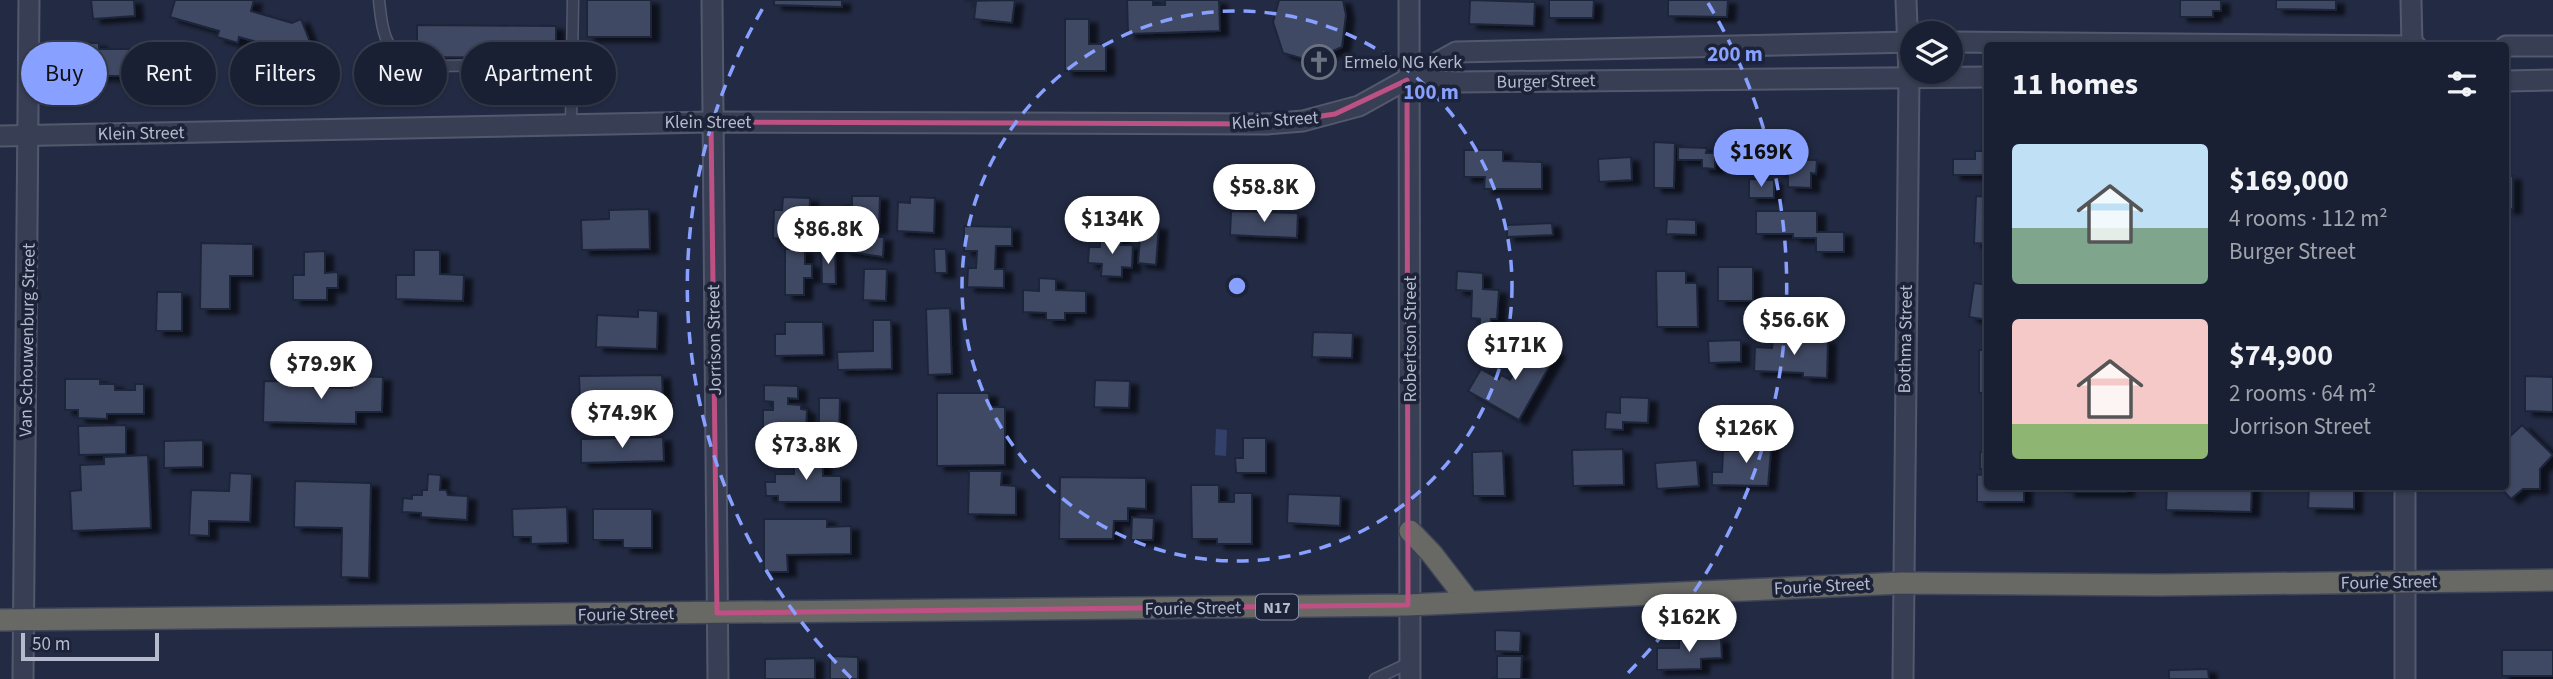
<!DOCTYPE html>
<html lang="en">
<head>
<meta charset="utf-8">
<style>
  :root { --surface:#1a2033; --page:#272d3f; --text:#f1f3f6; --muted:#9fa3ac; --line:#383e4e; --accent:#88a0ff }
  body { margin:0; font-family:"Source Sans 3",sans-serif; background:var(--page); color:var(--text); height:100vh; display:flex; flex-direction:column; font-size:26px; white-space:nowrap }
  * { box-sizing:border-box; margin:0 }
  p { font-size:23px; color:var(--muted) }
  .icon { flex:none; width:38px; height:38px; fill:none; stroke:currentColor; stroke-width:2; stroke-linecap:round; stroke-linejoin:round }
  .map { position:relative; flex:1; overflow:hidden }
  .panel { position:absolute; left:1984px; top:42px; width:525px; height:448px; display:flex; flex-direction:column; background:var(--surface); border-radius:7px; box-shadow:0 2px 5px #0004,0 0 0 2px var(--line) }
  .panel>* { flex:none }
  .top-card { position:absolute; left:21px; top:42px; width:665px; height:63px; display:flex; gap:14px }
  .buttons { position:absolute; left:1900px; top:21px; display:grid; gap:14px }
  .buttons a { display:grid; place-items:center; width:63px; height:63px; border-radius:50%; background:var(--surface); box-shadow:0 2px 5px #0004,0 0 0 2px var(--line); font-size:35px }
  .scale { position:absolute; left:21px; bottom:18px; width:138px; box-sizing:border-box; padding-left:7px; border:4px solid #b5bacd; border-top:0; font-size:19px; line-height:24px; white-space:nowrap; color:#b5bacd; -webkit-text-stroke:5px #1c2338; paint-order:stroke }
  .price { position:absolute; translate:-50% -60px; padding:0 16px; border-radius:24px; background:#fff; color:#222; font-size:23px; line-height:46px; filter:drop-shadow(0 2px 4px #0008) }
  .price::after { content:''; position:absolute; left:50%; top:42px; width:21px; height:16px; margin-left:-10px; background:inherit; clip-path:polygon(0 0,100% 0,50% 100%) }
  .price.active { background:var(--accent); color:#111 }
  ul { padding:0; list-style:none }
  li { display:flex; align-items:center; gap:21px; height:175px; padding:0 28px }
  li span { display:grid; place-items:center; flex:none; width:196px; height:140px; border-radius:7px; color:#555 }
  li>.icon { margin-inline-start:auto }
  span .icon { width:84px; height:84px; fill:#fffc; stroke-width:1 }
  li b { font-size:30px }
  h2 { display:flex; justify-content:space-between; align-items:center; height:84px; padding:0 28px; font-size:30px }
  .pill { padding:0 24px; border-radius:32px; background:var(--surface); box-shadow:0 2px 5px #0004,0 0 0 2px var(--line); font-size:24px; line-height:63px }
  .pill.active { background:var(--accent); color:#111 }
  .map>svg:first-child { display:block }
  .water { fill:#33406a }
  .building { fill:#404864; stroke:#1e253a; stroke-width:2; filter:url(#shadow) }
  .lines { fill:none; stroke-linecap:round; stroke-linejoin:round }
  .service-casing { stroke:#53596d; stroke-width:13 }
  .minor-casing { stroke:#53596d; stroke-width:23 }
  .trunk-casing { stroke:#3f465a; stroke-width:24 }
  .service { stroke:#383e53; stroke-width:10 }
  .minor { stroke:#383e53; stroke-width:19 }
  .trunk { stroke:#686864; stroke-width:21 }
  .marked { fill:none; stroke:#bd5183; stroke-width:5; stroke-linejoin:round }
  .ring { fill:none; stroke:#88a0ff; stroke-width:3.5; stroke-dasharray:12 9 }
  .labels { text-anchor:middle; stroke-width:7; stroke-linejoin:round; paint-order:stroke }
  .shield { fill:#1c2338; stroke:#878da0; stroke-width:2 }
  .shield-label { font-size:16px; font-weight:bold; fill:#b5bacd }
  .poi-label { font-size:18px; fill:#b5bacd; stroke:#1c2338; text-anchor:start }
  .street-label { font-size:18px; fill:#b5bacd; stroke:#1c2338 }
  .centre { fill:#88a0ff; stroke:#1c2338; stroke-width:3.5 }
  .ring-label { font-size:21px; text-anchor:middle; font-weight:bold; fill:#88a0ff; stroke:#1c2338; stroke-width:7; stroke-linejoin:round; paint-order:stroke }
</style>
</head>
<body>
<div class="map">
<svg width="2553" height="679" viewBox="0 0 2553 679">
  <defs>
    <filter id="shadow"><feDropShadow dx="8" dy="4.5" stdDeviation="2" flood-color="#0009"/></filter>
  </defs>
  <rect width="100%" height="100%" fill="#232b44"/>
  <path class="water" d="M1216 429 1227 430 1226 456 1215 455Z"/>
  <g class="building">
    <path d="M91 0H134L135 16 93 19Z"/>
    <path d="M175 0H254L251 11 292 23 301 19 310 42 295 53 239 37 238 43 217 37 219 31 170 17Z"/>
    <rect x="587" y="0" width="64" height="37"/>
    <path d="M774 0H842V7L774 5Z"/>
    <path d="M1015 0 1012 23 974 19 976 2 964 1Z"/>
    <path d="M1127 0H1153V5H1165V0H1219L1220 31 1128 34Z"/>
    <path d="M1279 0H1343L1346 15 1342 47 1311 61 1283 53 1273 22Z"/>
    <path d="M1470 0 1535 2 1534 26 1469 24Z"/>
    <path d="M1549 0H1594L1593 18H1549Z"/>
    <path d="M1668 0H1728L1727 17 1668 16Z"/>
    <path d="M2180 0H2221V11H2213V17H2180Z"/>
    <path d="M2276 0H2336V10L2276 9Z"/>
    <path d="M1065 19H1089V44H1106V71H1065Z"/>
    <path d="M417 25 556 26V58L417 57Z"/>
    <path d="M84 43H99V49H136V76H85Z"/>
    <path d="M1654 142 1675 143 1674 188H1654Z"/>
    <path d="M1982 146H1988V175H1953V159H1975V151H1982Z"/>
    <path d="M1678 147 1707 148 1706 153H1715V169L1702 168V160H1678Z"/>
    <path d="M1464 150H1503V161L1542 162V189H1484L1485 177H1464Z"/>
    <path d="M1631 157 1632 180 1599 182 1598 159Z"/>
    <path d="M1777 159 1817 160 1816 174 1811 173V188L1788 187V172L1777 171Z"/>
    <rect x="2506" y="176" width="7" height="33"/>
    <path d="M1749 179 1774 180V198H1749Z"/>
    <path d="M852 196H880L879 229H831V213H844L845 205H852Z"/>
    <path d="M1976 196 1988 197V244L1974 243Z"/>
    <path d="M783 197 810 198 809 239 773 238 774 210H782Z"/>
    <path d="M910 197 935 198 934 233 897 231 898 202 910 203Z"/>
    <path d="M649 209 650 249 582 250 581 220 609 219V210Z"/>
    <path d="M1231 211 1298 213 1297 238 1230 235Z"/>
    <path d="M1756 211H1817V232H1844V252H1816V238H1793V234H1756Z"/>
    <path d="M1667 219 1696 220V235L1666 234Z"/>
    <path d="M1552 223 1553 235 1507 237V225Z"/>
    <path d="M1141 225 1159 226 1156 265 1138 263Z"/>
    <path d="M964 226 1012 227V246H996L995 269H1004V288L967 287 968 268H976L977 251H964Z"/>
    <path d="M1100 234 1121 236V245H1133L1132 268 1122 267V277L1101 276 1102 264 1088 263 1089 247H1100Z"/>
    <path d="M844 236 884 237 883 257 843 251Z"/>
    <path d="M201 243 253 244V276H230V309H200Z"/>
    <path d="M821 247H835L836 284H822Z"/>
    <path d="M785 249H805V264H812V278H804V295H785Z"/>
    <path d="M934 249H946L947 273H935Z"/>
    <path d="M414 250H440V274L464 275 463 301 396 299V275H414Z"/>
    <path d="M325 251V273L338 272V288H327V300H293V275H304V252Z"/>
    <rect x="1718" y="267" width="35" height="34"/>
    <path d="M864 269H887L886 301 863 300Z"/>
    <path d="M1457 271 1483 273V289L1499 290 1497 319H1491L1490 328 1480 327V319L1471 318 1472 291 1456 290Z"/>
    <path d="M1656 271H1686V283H1697L1698 327H1657Z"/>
    <path d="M1039 278 1056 279V290L1086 291V313H1065V320H1046V313L1023 312V290L1039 291Z"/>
    <path d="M1974 283 1988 285V320L1969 317Z"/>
    <path d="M157 292H182V331H156Z"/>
    <path d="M950 308 952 374 928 375 926 309Z"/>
    <path d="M638 310 658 311 657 349 596 347 597 315 638 317Z"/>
    <path d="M873 320H891L892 369 838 370 837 352 873 351Z"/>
    <path d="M785 322H823L824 355 775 356V334H785Z"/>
    <path d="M1313 332 1353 333 1352 358 1312 357Z"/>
    <path d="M1773 338 1828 340 1827 378 1803 377V373L1754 371 1755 347 1772 348Z"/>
    <path d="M1533 340 1557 353 1519 420 1468 391 1481 369 1499 379 1501 375 1510 380Z"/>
    <path d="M1741 340V362L1709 363 1708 341Z"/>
    <path d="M1979 350H1988V427H1984V393H1979Z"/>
    <path d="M662 375 663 399 580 401 579 376Z"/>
    <path d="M352 376 383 377 382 412H356V424L263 422 264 381 313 382V387L352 388Z"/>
    <path d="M2525 376 2553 377V412L2525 411Z"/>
    <path d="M65 379H100V384H115V390H135V384H144V414H107V419L78 418V410H65Z"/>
    <path d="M1095 380 1130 381 1129 408 1094 407Z"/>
    <path d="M764 385 798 386V399L788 398V404L801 405V409L807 410 806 431 763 429V410H773V402L764 401Z"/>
    <path d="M937 393H989V407H1005V465L937 466Z"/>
    <path d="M1620 397 1649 398 1648 423 1623 422V430L1605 429 1606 412 1620 413Z"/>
    <path d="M819 398H840L839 435H819Z"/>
    <path d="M1717 407 1745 408V429H1725V422H1717Z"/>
    <path d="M126 425V454L79 455 78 426Z"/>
    <path d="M2522 425 2553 455 2540 469V489H2523L2511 499 2499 486H2506V440Z"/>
    <path d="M663 437 664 461 581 463V439Z"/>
    <path d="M1243 438H1266V473H1236L1235 458H1243Z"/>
    <path d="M1745 439H1772L1768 486 1712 485V472H1722L1723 451H1745Z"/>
    <path d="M203 440V467L164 468V441Z"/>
    <path d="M1623 449 1624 485 1573 486 1572 450Z"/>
    <path d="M1503 451 1505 496H1473L1472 452Z"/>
    <path d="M794 452H823V476H841V502H778V496H766L765 482H775V474H794Z"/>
    <rect x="1980" y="452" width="8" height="17"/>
    <path d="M148 455 151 528 72 531 70 491 81 490 80 465 104 464V457Z"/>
    <path d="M1697 460 1699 486 1657 489 1655 463Z"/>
    <path d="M969 471H1002L1001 485 1016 486V515L968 514Z"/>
    <path d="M230 473 252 474 250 522 209 521V536L189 535 191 490 229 491Z"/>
    <path d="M428 474 441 475 440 490H446L448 495 468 496 467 520 421 517V513L402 512 403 498 412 499V495H422V490H427Z"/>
    <path d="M1988 474V486H2024V502H1977V475Z"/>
    <path d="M1060 477 1146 478V509L1128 508V521H1114L1113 539H1059Z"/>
    <path d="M295 481 371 483 369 578 341 577 342 528 294 527Z"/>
    <path d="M1191 485H1219V502H1234V493H1252V544H1217V539H1192Z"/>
    <rect x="2067" y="486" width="59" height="6"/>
    <path d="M2167 486H2252L2251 512 2166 510Z"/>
    <path d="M2309 486H2354V509L2308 508Z"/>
    <path d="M1288 494 1341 496 1340 526 1287 523Z"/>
    <path d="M567 507 568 543 531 544V537H513L512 509Z"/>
    <path d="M593 509H652V548H623V540H593Z"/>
    <path d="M1132 517 1154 518 1153 540H1131Z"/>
    <path d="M764 519H827V527L851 526V554L787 555 788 572H764Z"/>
    <path d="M1495 630 1521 631 1520 652 1495 651Z"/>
    <path d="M1721 638 1722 658 1701 659V669L1657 670V648H1679V640Z"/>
    <rect x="2502" y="650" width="51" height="26"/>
    <path d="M830 656 858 657V679H830Z"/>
    <path d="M1497 656H1522L1521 679H1531H1491L1497 677Z"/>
    <path d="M815 658V679H765V659Z"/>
    <path d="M2208 669 2209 679H2169V670Z"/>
  </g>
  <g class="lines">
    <g class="service-casing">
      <g id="service">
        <path d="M379 0C383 40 387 62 433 66L572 64"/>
        <path d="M571 123 573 0"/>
        <path d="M1375 679 1409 663"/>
      </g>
    </g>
    <g class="minor-casing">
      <g id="minor">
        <path d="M712 0 718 679"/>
        <path d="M1409 0 1410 679"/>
        <path d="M2411 0 2412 46"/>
        <path d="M1951 42 2416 46"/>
        <path d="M2506 46H2553"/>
        <path d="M1408 80 1459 82 1988 77"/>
        <path d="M2506 81 2553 80"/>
        <path d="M0 136 711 122 1267 124 1303 121 1359 106 1456 52 1913 42"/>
        <path d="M2405 486V679"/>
        <path d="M23 679 29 0"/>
        <path d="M1903 679 1909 76 1906 0"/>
      </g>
    </g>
    <g class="trunk-casing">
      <g id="trunk">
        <path d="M1410 531 1432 554 1469 602"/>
        <path d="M0 620 1408 605 1902 583 2159 585 2553 580"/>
      </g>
    </g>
    <use href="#service" class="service"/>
    <use href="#minor" class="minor"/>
    <use href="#trunk" class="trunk"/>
  </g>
  <path class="marked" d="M1407 80 1408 605 717 613 711 122 1267 124 1335 114Z"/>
  <g class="ring">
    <circle cx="1237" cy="286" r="275"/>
    <path d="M851 678A550 550 0 0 1 766 3M1708 3A550 550 0 0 1 1623 678"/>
  </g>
  <defs>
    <g id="church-ring" transform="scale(1.75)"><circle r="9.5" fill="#1c2338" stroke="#6b7280" stroke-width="1.5"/><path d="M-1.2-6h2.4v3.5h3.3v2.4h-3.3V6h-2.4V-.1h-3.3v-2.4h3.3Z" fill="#6b7280"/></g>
  </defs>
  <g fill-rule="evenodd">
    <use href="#church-ring" x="1319" y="62"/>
  </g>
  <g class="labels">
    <rect class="shield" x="1256" y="594.5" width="42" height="25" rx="5"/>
    <g class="shield-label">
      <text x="1277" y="613">N17</text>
    </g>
    <g class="poi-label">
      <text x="1344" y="68">Ermelo NG Kerk</text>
    </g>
    <g class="street-label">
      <text transform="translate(1546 81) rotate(-1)" y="6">Burger Street</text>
      <text transform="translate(1275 120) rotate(-4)" y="6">Klein Street</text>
      <text x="708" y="128">Klein Street</text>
      <text transform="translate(141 133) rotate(-1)" y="6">Klein Street</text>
      <text transform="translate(1410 339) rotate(-90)" y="6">Robertson Street</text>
      <text transform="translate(1905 339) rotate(-89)" y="6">Bothma Street</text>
      <text transform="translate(27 340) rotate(-89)" y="6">Van Schouwenburg Street</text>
      <text transform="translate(714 340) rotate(-91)" y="6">Jorrison Street</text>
      <text transform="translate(2389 582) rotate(-1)" y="6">Fourie Street</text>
      <text transform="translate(1822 586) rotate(-3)" y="6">Fourie Street</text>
      <text transform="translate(1193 608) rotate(-1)" y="6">Fourie Street</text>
      <text transform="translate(626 614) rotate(-1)" y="6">Fourie Street</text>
    </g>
  </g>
  <circle cx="1237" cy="286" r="10" class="centre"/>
  <g class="ring-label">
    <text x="1735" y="61">200 m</text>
    <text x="1431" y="99">100 m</text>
  </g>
</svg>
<div class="buttons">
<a><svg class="icon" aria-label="layers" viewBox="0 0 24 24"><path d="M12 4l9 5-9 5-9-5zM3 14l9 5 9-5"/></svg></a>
</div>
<div class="scale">50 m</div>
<b class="price active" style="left:1761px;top:189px">$169K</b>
<b class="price" style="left:1264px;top:224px">$58.8K</b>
<b class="price" style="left:1112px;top:256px">$134K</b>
<b class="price" style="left:828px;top:266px">$86.8K</b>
<b class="price" style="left:1794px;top:357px">$56.6K</b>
<b class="price" style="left:1515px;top:382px">$171K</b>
<b class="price" style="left:321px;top:401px">$79.9K</b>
<b class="price" style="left:622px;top:450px">$74.9K</b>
<b class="price" style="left:1746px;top:465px">$126K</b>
<b class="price" style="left:806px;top:482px">$73.8K</b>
<b class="price" style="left:1689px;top:654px">$162K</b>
<div class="top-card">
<a class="pill active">Buy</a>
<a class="pill">Rent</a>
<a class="pill">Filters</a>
<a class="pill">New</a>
<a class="pill">Apartment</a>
</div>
<section class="panel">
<h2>11 homes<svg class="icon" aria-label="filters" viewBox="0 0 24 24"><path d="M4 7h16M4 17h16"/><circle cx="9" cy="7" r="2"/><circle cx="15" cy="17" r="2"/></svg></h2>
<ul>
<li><span style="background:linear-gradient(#bfe0f5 60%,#7fa58c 0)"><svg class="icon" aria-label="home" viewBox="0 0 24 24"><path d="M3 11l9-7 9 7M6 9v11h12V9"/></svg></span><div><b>$169,000</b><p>4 rooms · 112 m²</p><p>Burger Street</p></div></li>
<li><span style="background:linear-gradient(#f6c9c9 75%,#8fb573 0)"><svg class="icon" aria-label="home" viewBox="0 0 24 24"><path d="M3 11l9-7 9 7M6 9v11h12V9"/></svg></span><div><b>$74,900</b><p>2 rooms · 64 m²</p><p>Jorrison Street</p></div></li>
</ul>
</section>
</div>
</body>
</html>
